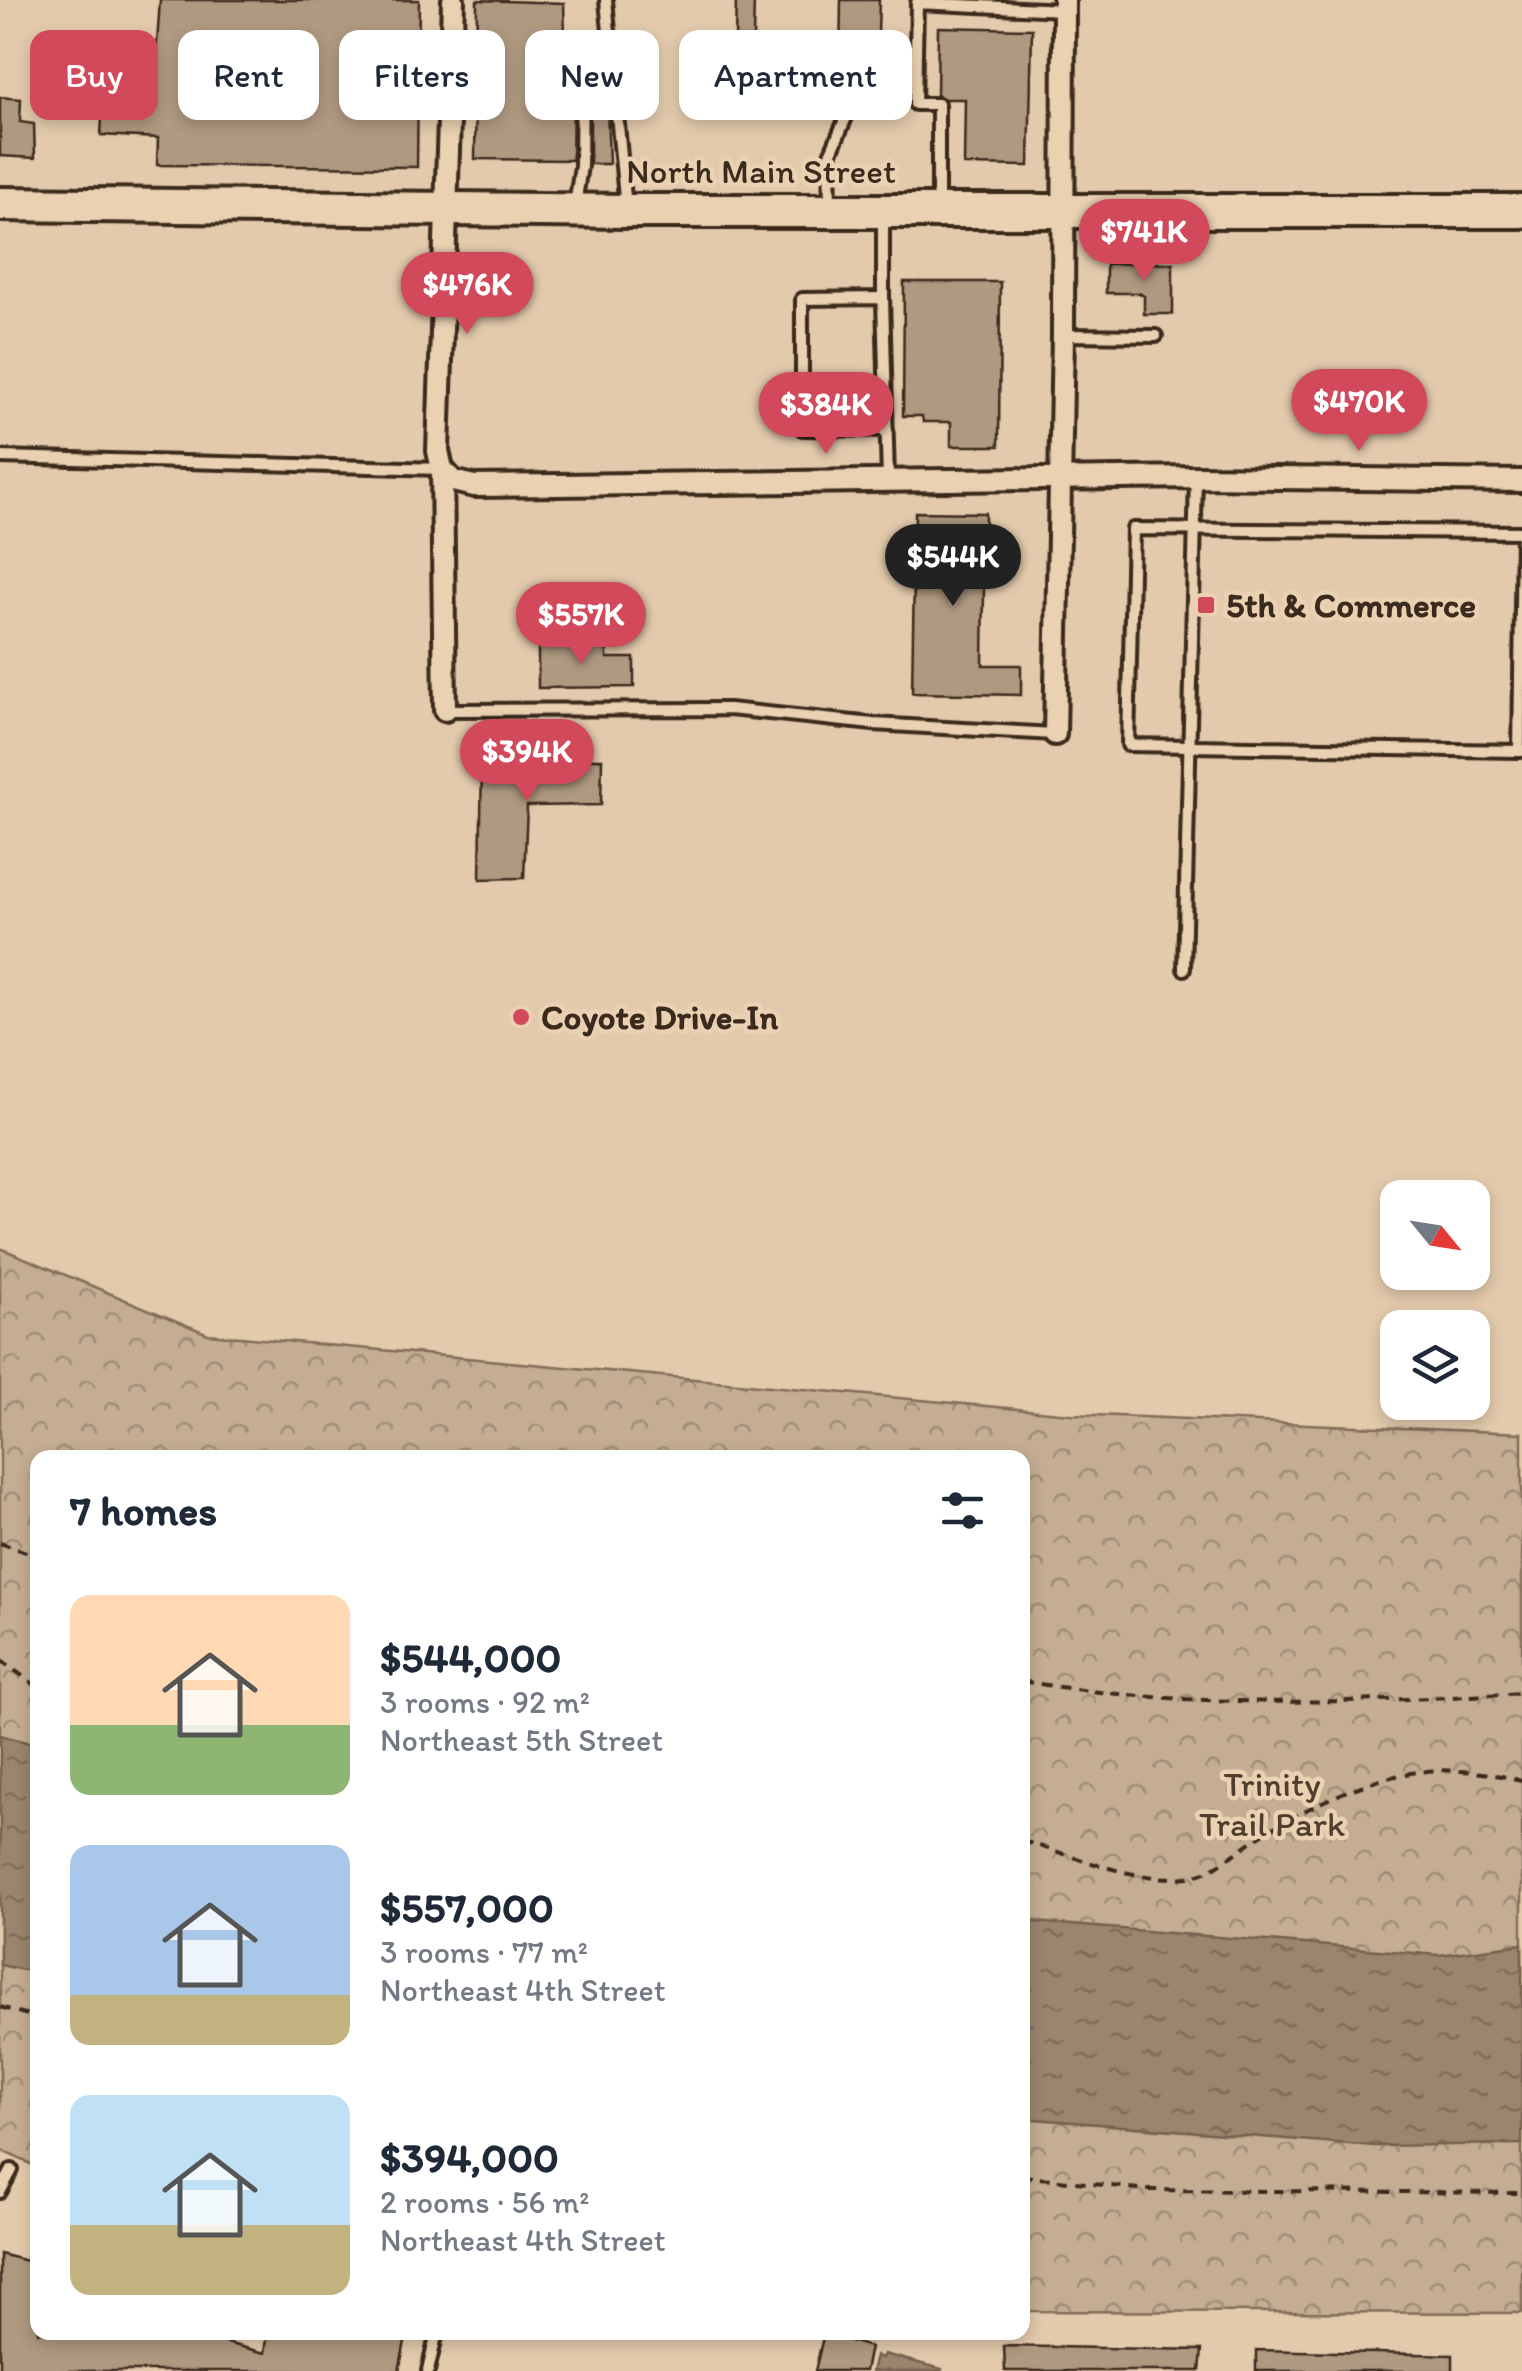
<!DOCTYPE html>
<html lang="en">
<head>
<meta charset="utf-8">
<style>
  :root { --surface:#fff; --page:#f6f6f7; --text:#1f2937; --muted:#747a83; --accent:#d1495b }
  body { margin:0; font-family:Itim,sans-serif; background:var(--page); color:var(--text); height:100vh; display:flex; flex-direction:column; font-size:38px; white-space:nowrap }
  * { box-sizing:border-box; margin:0 }
  p { font-size:32px; color:var(--muted) }
  .icon { flex:none; width:55px; height:55px; fill:none; stroke:currentColor; stroke-width:2; stroke-linecap:round; stroke-linejoin:round }
  .map { position:relative; flex:1; overflow:hidden }
  .details { position:absolute; left:30px; top:1450px; width:1000px; height:890px; display:flex; flex-direction:column; background:var(--surface); border-radius:20px; box-shadow:0 5px 15px #0003 }
  .details>* { flex:none }
  .hud { position:absolute; left:30px; top:30px; width:1000px; height:90px; display:flex; gap:20px }
  .needle { width:65px; rotate:120deg }
  .buttons { position:absolute; left:1380px; top:1180px; display:grid; gap:20px }
  .buttons a { display:grid; place-items:center; width:110px; height:110px; border-radius:20px; background:var(--surface); box-shadow:0 5px 15px #0003; font-size:50px }
  .price { position:absolute; translate:-50% -85px; padding:0 22px; border-radius:35px; background:var(--accent); color:#fff; font-size:32px; line-height:65px; filter:drop-shadow(0 2px 5px #0008) }
  .price::after { content:''; position:absolute; left:50%; top:60px; width:30px; height:22px; margin-left:-15px; background:inherit; clip-path:polygon(0 0,100% 0,50% 100%) }
  .price.current { background:#222; color:#fff }
  ul { padding:0; list-style:none }
  li { display:flex; align-items:center; gap:30px; height:250px; padding:0 40px }
  li span { display:grid; place-items:center; flex:none; width:280px; height:200px; border-radius:20px; color:#555 }
  li>.icon { margin-inline-start:auto }
  span .icon { width:120px; height:120px; fill:#fffc; stroke-width:1 }
  li b { font-size:42px }
  h2 { display:flex; justify-content:space-between; align-items:center; height:120px; padding:0 40px; font-size:42px }
  .tag { padding:0 35px; border-radius:20px; background:var(--surface); box-shadow:0 5px 15px #0003; font-size:35px; line-height:90px }
  .tag.current { background:var(--accent); color:#fff }
  .map>svg:first-child { display:block }
  .forest { fill:url(#forest-crowns); stroke:#806c58; stroke-width:2.5 }
  .water { fill:url(#water-ripples); stroke:#74614e; stroke-width:2.5 }
  .building { fill:#af9980; stroke:#3b2a1e; stroke-width:2.5 }
  .lines { fill:none; stroke-linecap:round; stroke-linejoin:round }
  .service-casing { stroke:#3b2a1e; stroke-width:18 }
  .minor-casing { stroke:#3b2a1e; stroke-width:28 }
  .primary-casing { stroke:#3b2a1e; stroke-width:40 }
  .path { stroke:#3b2a1e; stroke-width:4; stroke-dasharray:10 8; stroke-linecap:butt }
  .service { stroke:#ead1b2; stroke-width:10 }
  .minor { stroke:#ead1b2; stroke-width:20 }
  .primary { stroke:#ead1b2; stroke-width:32 }
  .poi-dot { fill:#d1495b; stroke:#ead1b2; stroke-width:4 }
  .labels { text-anchor:middle; stroke-width:9; stroke-linejoin:round; paint-order:stroke }
  .street-label { font-size:35px; fill:#3b2a1e; stroke:#ead1b2 }
  .poi-label { font-size:35px; font-weight:bold; fill:#3b2a1e; stroke:#ead1b2; text-anchor:start }
  .park-label { font-size:35px; fill:#503e2f; stroke:#ead1b2 }
</style>
</head>
<body>
<div class="map">
<svg width="1522" height="2371" viewBox="0 0 1522 2371">
  <defs>
    <pattern id="forest-crowns" width="20" height="18" patternUnits="userSpaceOnUse" patternTransform="scale(2.5)"><rect width="20" height="18" fill="#c4ad92"/><path d="M2 6a3 3 0 1 1 6 0M12 15a3 3 0 1 1 6 0" fill="none" stroke="#a08d77"/></pattern>
    <pattern id="water-ripples" width="26" height="14" patternUnits="userSpaceOnUse" patternTransform="scale(2.5)"><rect width="26" height="14" fill="#9a856e"/><path d="M2 4q2-2 4 0t4 0M15 11q2-2 4 0t4 0" fill="none" stroke="#7f6d5a"/></pattern>
  </defs>
  <rect width="100%" height="100%" fill="#e3caac"/>
  <filter id="ink" filterUnits="userSpaceOnUse"><feTurbulence type="fractalNoise" baseFrequency=".01" numOctaves="2"/><feDisplacementMap in="SourceGraphic" scale="20" xChannelSelector="R" yChannelSelector="G"/><feConvolveMatrix kernelMatrix="1 2 1 2 8 2 1 2 1" color-interpolation-filters="sRGB"/></filter>
  <g filter="url(#ink)">
    <path class="forest" d="M0 1248 208 1334 1071 1414 1522 1433V2313L1023 2311 1022 1458H38L37 2167 0 2150Z"/>
    <g class="water">
      <path d="M0 1735 37 1745V1973L0 1965Z"/>
      <path d="M1023 1921 1439 1955 1522 1944V2144L1374 2146 1023 2118Z"/>
      <path d="M884 2354 942 2369 941 2371H872L876 2356 882 2358Z"/>
    </g>
    <g class="building">
      <path d="M160 0H419L417 167 157 165 158 138 101 135 103 102H153Z"/>
      <path d="M477 0 564 3 567 103H573L572 160 475 159Z"/>
      <path d="M736 0H754L753 38H735Z"/>
      <path d="M841 0H879L877 67 840 66Z"/>
      <path d="M938 27 1032 29 1029 166 964 165 965 99H945L937 95Z"/>
      <path d="M0 97 21 99 20 122 34 124 35 158 0 156Z"/>
      <path d="M590 103 607 104 609 164H590Z"/>
      <path d="M1173 263V314H1144V296L1139 293H1106V264Z"/>
      <path d="M904 282H1000L999 446H951V422H923L922 416H903Z"/>
      <path d="M915 512 985 513 983 665H1021V695L912 693Z"/>
      <path d="M538 641H580V649H607V658H634V687L538 688Z"/>
      <path d="M482 758 602 759 601 805 527 806 524 878 480 879Z"/>
      <path d="M0 2254 38 2264V2332H208L207 2338 265 2353 268 2332H407L399 2371H0Z"/>
      <path d="M824 2333 870 2347 865 2371H815Z"/>
      <path d="M1004 2346 1202 2350 1200 2371H1005Z"/>
      <path d="M1256 2350 1453 2355V2371H1256Z"/>
    </g>
    <g class="lines">
      <g class="service-casing">
        <g id="service">
          <path d="M606 0 626 208"/>
          <path d="M575 205 581 166 582 74 591 53 609 33"/>
          <path d="M938 207V104H915L917 3 1063 10"/>
          <path d="M830 209 829 157 856 94V80"/>
          <path d="M883 214V298"/>
          <path d="M1064 335 1156 336"/>
          <path d="M887 430 802 429V299L883 298 888 480"/>
          <path d="M0 457 442 469"/>
          <path d="M445 710 729 709 873 724 1054 734"/>
          <path d="M1519 751 1522 532 1133 529 1128 745 1519 751H1522"/>
          <path d="M1184 969 1196 477"/>
          <path d="M0 2192 12 2170"/>
          <path d="M428 2371 437 2332"/>
        </g>
      </g>
      <g class="minor-casing">
        <g id="minor">
          <path d="M442 469 453 481 474 486 1196 477 1522 481"/>
          <path d="M445 710 442 469 438 451 453 0"/>
          <path d="M1055 734 1063 335 1064 0"/>
        </g>
      </g>
      <g class="primary-casing">
        <path id="primary" d="M0 204 626 211H1522"/>
      </g>
      <g class="path">
        <path d="M0 1543 38 1556"/>
        <path d="M0 1660 38 1687"/>
        <path d="M1022 1681C1188 1710 1355 1703 1522 1693"/>
        <path d="M1022 1841C1074 1855 1132 1883 1187 1877 1217 1873 1241 1847 1266 1832 1324 1798 1393 1765 1461 1771 1481 1772 1502 1776 1522 1780"/>
        <path d="M0 2007 38 2018"/>
        <path d="M1022 2176 1148 2190 1522 2193"/>
      </g>
      <use href="#service" class="service"/>
      <use href="#minor" class="minor"/>
      <use href="#primary" class="primary"/>
    </g>
  </g>
  <g class="poi-dot">
    <rect x="1196" y="595" width="20" height="20" rx="5"/>
    <circle cx="521" cy="1017" r="10"/>
  </g>
  <g class="labels">
    <g class="street-label">
      <text x="761" y="183">North Main Street</text>
    </g>
    <g class="poi-label">
      <text x="1226" y="617">5th &amp; Commerce</text>
      <text x="541" y="1029">Coyote Drive-In</text>
    </g>
    <g class="park-label">
      <text x="1272" y="1796">Trinity<tspan x="1272" dy="40">Trail Park</tspan></text>
    </g>
  </g>
</svg>
<div class="buttons">
<a><svg class="needle" viewBox="-14 -14 28 28"><path d="M0-13l5 13h-10z" fill="#e53935"/><path d="M0 13l5-13h-10z" fill="#747a83"/></svg></a>
<a><svg class="icon" aria-label="layers" viewBox="0 0 24 24"><path d="M12 4l9 5-9 5-9-5zM3 14l9 5 9-5"/></svg></a>
</div>
<b class="price" style="left:1144px;top:284px">$741K</b>
<b class="price" style="left:467px;top:337px">$476K</b>
<b class="price" style="left:1359px;top:454px">$470K</b>
<b class="price" style="left:826px;top:457px">$384K</b>
<b class="price current" style="left:953px;top:609px">$544K</b>
<b class="price" style="left:581px;top:667px">$557K</b>
<b class="price" style="left:527px;top:804px">$394K</b>
<div class="hud">
<a class="tag current">Buy</a>
<a class="tag">Rent</a>
<a class="tag">Filters</a>
<a class="tag">New</a>
<a class="tag">Apartment</a>
</div>
<section class="details">
<h2>7 homes<svg class="icon" aria-label="filters" viewBox="0 0 24 24"><path d="M4 7h16M4 17h16"/><circle cx="9" cy="7" r="2"/><circle cx="15" cy="17" r="2"/></svg></h2>
<ul>
<li><span style="background:linear-gradient(#ffd9b3 65%,#8fb573 0)"><svg class="icon" aria-label="home" viewBox="0 0 24 24"><path d="M3 11l9-7 9 7M6 9v11h12V9"/></svg></span><div><b>$544,000</b><p>3 rooms · 92 m²</p><p>Northeast 5th Street</p></div></li>
<li><span style="background:linear-gradient(#a9c7e8 75%,#c2b280 0)"><svg class="icon" aria-label="home" viewBox="0 0 24 24"><path d="M3 11l9-7 9 7M6 9v11h12V9"/></svg></span><div><b>$557,000</b><p>3 rooms · 77 m²</p><p>Northeast 4th Street</p></div></li>
<li><span style="background:linear-gradient(#bfe0f5 65%,#c2b280 0)"><svg class="icon" aria-label="home" viewBox="0 0 24 24"><path d="M3 11l9-7 9 7M6 9v11h12V9"/></svg></span><div><b>$394,000</b><p>2 rooms · 56 m²</p><p>Northeast 4th Street</p></div></li>
</ul>
</section>
</div>
</body>
</html>
